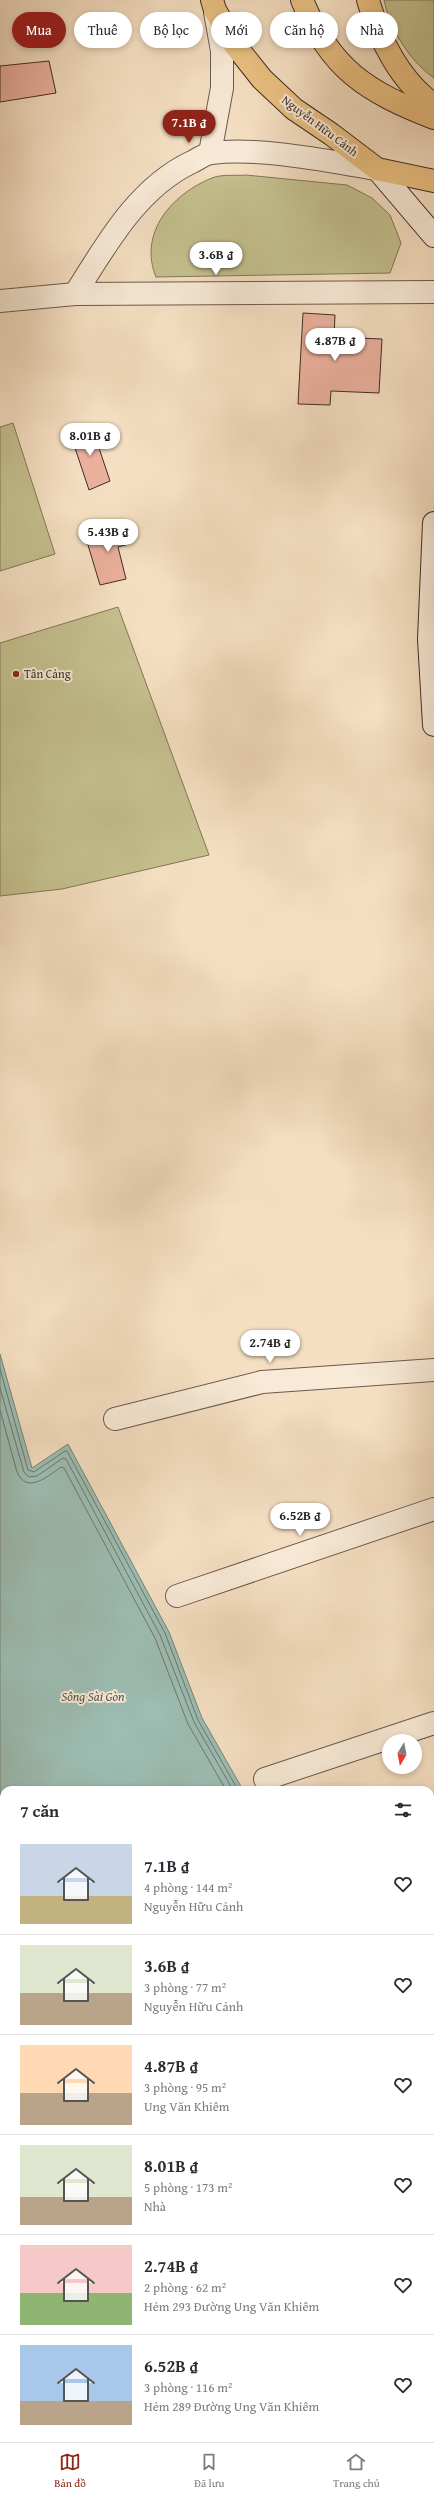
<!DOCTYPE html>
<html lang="vi">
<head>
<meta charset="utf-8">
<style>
  :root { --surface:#fff; --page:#f7f7f7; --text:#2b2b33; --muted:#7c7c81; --line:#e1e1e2; --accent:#8f2418 }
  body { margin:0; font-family:"Gentium Book Plus",serif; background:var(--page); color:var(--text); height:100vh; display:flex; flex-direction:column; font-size:15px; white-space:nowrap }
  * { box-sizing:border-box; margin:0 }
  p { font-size:13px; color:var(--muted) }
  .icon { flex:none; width:22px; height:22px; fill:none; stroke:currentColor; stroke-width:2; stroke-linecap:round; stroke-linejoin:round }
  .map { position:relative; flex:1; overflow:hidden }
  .panel { position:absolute; left:0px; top:1786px; width:434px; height:656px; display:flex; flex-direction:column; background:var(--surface); border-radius:12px 12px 0 0; box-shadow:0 2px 6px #0003 }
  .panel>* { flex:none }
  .hud { position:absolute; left:12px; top:12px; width:410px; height:36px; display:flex; gap:8px }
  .needle { width:26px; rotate:190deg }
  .tools { position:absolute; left:382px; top:1734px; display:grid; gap:8px }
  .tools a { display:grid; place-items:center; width:40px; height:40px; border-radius:50%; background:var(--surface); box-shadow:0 2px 6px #0003; font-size:20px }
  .price { position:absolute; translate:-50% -34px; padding:0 9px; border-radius:14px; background:#fff; color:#222; font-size:13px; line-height:26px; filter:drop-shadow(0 1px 2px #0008) }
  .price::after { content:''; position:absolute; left:50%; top:24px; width:12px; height:9px; margin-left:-6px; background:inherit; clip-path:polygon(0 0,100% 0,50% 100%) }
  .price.selected { background:var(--accent); color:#fff }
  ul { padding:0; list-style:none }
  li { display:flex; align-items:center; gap:12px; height:100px; padding:0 20px }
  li+li { border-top:1px solid var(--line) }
  li span { display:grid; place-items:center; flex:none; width:112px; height:80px; border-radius:0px; color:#555 }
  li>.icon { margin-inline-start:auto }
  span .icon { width:48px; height:48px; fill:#fffc; stroke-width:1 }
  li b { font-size:17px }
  h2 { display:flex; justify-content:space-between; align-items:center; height:48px; padding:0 20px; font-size:17px }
  .tag { padding:0 14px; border-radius:18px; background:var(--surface); box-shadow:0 2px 6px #0003; font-size:14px; line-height:36px }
  .tag.selected { background:var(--accent); color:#fff }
  .tabs { display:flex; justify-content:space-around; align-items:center; height:56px; border-top:1px solid var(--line); background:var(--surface); font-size:11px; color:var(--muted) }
  .tabs a { display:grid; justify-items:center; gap:2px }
  .tabs .selected { color:var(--accent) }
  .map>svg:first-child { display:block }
  .green { fill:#c4c08e; stroke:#80775b }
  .water { fill:#9cbdb3; stroke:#76847b }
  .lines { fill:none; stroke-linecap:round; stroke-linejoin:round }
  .shore { stroke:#6c766e; stroke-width:1 }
  .ferry { stroke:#55524b; stroke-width:1; stroke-dasharray:5 4; stroke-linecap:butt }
  .building { fill:#ebb09d; stroke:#3d2e28 }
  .minor-casing { stroke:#6b5a4e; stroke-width:24 }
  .secondary-casing { stroke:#3d2e28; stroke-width:24 }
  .primary-casing { stroke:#3d2e28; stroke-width:24 }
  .minor { stroke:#f8ead7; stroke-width:22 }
  .secondary { stroke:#f8ead7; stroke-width:22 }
  .primary { stroke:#eac081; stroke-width:22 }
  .poi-dot { fill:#8f2418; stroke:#f8ead7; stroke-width:1.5 }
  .labels { text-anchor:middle; stroke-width:4; stroke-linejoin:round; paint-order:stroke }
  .street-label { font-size:12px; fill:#3d2e28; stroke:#f8ead7 }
  .poi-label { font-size:12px; fill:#3d2e28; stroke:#f8ead7; text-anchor:start }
  .water-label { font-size:13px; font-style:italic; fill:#55524b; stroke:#f8ead7 }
</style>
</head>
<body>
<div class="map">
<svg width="434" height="2442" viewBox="0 0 434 2442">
  <rect width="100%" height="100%" fill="#f5dfc2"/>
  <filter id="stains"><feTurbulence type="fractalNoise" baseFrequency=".005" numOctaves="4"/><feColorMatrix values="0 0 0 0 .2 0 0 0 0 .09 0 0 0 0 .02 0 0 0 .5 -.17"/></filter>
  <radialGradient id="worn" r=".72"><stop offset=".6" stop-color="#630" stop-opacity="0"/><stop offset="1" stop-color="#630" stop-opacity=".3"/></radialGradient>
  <g class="green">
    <path d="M384 0H434V78C410 61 390 30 384 0Z"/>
    <path d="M246 175 347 185 372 198 390 215 401 243 390 273 156 277C138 233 172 194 212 178 221 174 236 176 246 175Z"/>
    <path d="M13 423 55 554 0 571V427Z"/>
    <path d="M118 607 209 855 62 889 0 896V643Z"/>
  </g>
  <path class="water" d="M0 1354 32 1468 68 1444 169 1632 202 1718 243 1790H4V2438H430V2201L434 2213V2442H0Z"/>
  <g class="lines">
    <g class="shore">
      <path d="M0 1369 28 1470 34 1472 65 1451H67L165 1633 198 1720 238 1790"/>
      <path d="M0 1388 24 1472 29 1477 37 1476 63 1458 66 1459 160 1635 194 1722 233 1790"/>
      <path d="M0 1410 17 1472C27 1495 48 1476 61 1467L64 1468 155 1638 188 1724 226 1790"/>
    </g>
    <g class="ferry">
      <path d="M0 1825 4 1835"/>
      <path d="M258 2438 260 2442"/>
    </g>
  </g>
  <g class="building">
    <path d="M49 61 56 93 0 102V66Z"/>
    <path d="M303 313 335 315 334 337 382 339 379 393 331 391 330 405 298 404Z"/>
    <path d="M91 424 110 481 89 490 70 433Z"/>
    <path d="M124 524 129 544 118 547 126 579 100 585 85 535Z"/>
  </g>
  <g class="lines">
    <g class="minor-casing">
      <g id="minor">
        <path d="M210 153 222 88V51L215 12"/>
        <path d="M75 294C106 245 137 188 192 162 198 159 205 154 211 153 261 147 327 161 377 169"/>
        <path d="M0 301 75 294 434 292"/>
        <path d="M115 1419 262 1382 434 1370"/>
        <path d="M177 1596 434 1509"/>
        <path d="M265 1779 434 1723"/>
        <path d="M430 1910 434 1909"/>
      </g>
    </g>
    <g class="secondary-casing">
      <g id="secondary">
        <path d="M377 169 434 236"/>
        <path d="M434 523 429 639 434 725"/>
      </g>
    </g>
    <g class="primary-casing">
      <g id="primary">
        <path d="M212 0 215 10 235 45 262 79 294 109 331 134 377 169 434 181"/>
        <path d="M302 0C330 69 367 92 434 118"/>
        <path d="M368 0C379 39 400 81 434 105"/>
      </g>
    </g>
    <use href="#minor" class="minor"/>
    <use href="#secondary" class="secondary"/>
    <use href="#primary" class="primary"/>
  </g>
  <circle class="poi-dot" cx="16" cy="674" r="4"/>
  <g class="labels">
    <g class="street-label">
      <text transform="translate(320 126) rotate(37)" y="4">Nguyễn Hữu Cảnh</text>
    </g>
    <g class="poi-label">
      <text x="24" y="678">Tân Cảng</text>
    </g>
    <g class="water-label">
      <text x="93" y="1701">Sông Sài Gòn</text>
    </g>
  </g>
  <rect width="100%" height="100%" filter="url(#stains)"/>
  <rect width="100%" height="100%" fill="url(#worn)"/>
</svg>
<div class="tools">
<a><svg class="needle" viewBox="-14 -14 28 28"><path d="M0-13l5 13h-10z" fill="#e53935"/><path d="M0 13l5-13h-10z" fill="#7c7c81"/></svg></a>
</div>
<b class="price selected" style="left:189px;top:144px">7.1B ₫</b>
<b class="price" style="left:216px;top:276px">3.6B ₫</b>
<b class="price" style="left:335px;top:362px">4.87B ₫</b>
<b class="price" style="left:90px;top:457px">8.01B ₫</b>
<b class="price" style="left:108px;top:553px">5.43B ₫</b>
<b class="price" style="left:270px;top:1364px">2.74B ₫</b>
<b class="price" style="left:300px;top:1537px">6.52B ₫</b>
<div class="hud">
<a class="tag selected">Mua</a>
<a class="tag">Thuê</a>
<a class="tag">Bộ lọc</a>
<a class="tag">Mới</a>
<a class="tag">Căn hộ</a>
<a class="tag">Nhà</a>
</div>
<section class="panel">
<h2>7 căn<svg class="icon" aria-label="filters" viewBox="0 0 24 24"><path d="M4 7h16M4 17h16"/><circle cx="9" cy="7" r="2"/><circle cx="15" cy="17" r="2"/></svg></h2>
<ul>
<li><span style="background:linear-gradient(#c9d6e8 65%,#c2b280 0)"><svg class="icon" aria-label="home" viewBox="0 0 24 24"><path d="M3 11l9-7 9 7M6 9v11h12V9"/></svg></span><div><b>7.1B ₫</b><p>4 phòng · 144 m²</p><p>Nguyễn Hữu Cảnh</p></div><svg class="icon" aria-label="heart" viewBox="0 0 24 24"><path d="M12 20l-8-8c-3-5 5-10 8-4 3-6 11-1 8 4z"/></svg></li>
<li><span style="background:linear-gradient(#dfe7d0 60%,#b9a48a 0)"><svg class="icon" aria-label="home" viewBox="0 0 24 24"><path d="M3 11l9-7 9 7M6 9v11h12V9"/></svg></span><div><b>3.6B ₫</b><p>3 phòng · 77 m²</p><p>Nguyễn Hữu Cảnh</p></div><svg class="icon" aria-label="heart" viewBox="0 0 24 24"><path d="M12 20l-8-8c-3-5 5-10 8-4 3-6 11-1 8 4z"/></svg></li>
<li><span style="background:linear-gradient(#ffd9b3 60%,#b9a48a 0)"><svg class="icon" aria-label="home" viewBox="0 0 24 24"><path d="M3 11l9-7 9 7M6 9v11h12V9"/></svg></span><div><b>4.87B ₫</b><p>3 phòng · 95 m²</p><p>Ung Văn Khiêm</p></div><svg class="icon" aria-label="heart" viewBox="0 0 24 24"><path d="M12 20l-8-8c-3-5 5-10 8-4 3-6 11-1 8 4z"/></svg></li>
<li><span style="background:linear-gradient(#dfe7d0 65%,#b9a48a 0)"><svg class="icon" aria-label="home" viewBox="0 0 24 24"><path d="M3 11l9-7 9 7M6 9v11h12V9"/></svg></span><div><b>8.01B ₫</b><p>5 phòng · 173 m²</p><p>Nhà</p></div><svg class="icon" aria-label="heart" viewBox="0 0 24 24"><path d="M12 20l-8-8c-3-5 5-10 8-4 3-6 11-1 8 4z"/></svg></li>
<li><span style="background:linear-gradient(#f6c9c9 60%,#8fb573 0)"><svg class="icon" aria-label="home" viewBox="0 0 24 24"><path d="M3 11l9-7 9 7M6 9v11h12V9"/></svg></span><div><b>2.74B ₫</b><p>2 phòng · 62 m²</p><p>Hẻm 293 Đường Ung Văn Khiêm</p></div><svg class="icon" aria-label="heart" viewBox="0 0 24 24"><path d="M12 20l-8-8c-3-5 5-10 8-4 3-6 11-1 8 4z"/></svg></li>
<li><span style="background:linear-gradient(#a9c7e8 70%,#b9a48a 0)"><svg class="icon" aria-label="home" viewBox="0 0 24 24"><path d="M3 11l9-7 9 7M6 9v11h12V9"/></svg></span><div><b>6.52B ₫</b><p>3 phòng · 116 m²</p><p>Hẻm 289 Đường Ung Văn Khiêm</p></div><svg class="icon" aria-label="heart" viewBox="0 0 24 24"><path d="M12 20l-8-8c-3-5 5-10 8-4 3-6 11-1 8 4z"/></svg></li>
</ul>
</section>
</div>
<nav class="tabs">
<a class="selected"><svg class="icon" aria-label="map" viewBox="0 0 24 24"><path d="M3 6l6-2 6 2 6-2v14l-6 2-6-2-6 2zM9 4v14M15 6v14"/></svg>Bản đồ</a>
<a><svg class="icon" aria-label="saved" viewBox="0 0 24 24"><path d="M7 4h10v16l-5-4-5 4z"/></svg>Đã lưu</a>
<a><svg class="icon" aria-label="home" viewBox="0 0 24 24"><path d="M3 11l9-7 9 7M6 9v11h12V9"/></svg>Trang chủ</a>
</nav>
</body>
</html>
